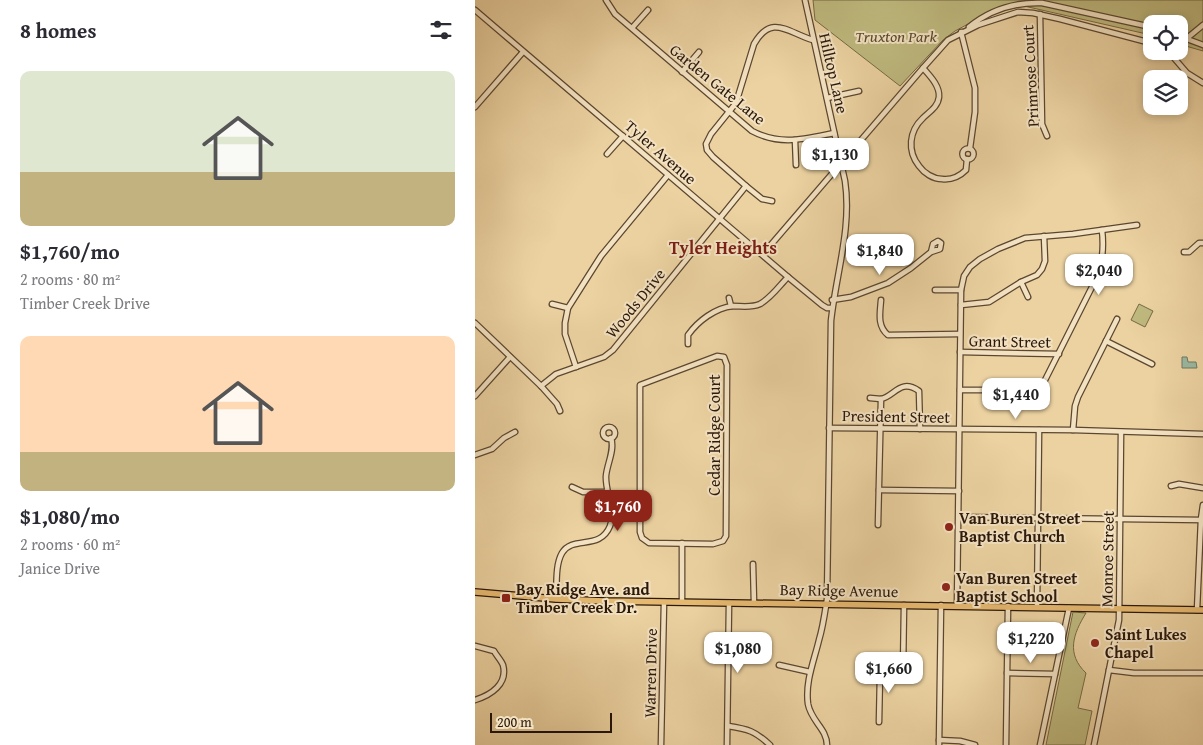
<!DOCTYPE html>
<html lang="en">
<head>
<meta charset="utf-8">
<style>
  :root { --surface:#fff; --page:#f7f7f7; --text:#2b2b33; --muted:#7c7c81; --accent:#8f2418 }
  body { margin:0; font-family:"Gentium Book Plus",serif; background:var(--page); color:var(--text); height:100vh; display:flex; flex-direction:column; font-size:19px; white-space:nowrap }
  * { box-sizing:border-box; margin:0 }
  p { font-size:16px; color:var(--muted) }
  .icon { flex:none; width:28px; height:28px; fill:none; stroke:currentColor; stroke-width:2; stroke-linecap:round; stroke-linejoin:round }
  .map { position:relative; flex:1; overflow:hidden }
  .sheet { display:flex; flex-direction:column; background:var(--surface); width:475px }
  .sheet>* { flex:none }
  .buttons { position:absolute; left:668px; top:15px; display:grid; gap:10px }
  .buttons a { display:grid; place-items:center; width:45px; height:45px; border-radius:10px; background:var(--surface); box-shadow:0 2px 8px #0003; font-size:25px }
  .scale { position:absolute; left:15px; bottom:12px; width:122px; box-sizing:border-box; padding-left:5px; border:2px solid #2b180a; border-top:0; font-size:14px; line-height:18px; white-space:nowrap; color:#2b180a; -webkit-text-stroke:4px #f3e2c2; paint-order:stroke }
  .price { position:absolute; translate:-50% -42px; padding:0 11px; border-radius:10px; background:#fff; color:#222; font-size:16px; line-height:32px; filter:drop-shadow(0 1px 2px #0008) }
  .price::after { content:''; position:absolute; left:50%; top:30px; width:15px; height:11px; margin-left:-8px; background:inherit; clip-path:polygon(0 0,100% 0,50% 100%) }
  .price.selected { background:var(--accent); color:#fff }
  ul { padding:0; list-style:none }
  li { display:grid; align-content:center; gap:10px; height:265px; padding:0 20px }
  li span { display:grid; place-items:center; height:155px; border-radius:10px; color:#555 }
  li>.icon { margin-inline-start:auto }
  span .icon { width:90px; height:90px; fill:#fffc; stroke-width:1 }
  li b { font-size:21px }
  h2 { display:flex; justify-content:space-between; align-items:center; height:60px; padding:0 20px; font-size:21px }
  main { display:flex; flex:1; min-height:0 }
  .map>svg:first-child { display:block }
  .green { fill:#bfba7f; stroke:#756944 }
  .water { fill:#9ab8a0; stroke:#6e7864 }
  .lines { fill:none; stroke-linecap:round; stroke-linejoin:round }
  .minor-casing { stroke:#5b4630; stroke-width:7 }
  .major-casing { stroke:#2b180a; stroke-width:8 }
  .minor { stroke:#f3e2c2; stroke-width:4.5 }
  .major { stroke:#e6b970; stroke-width:5.5 }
  .poi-dot { fill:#8f2418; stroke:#f3e2c2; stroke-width:2 }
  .labels { text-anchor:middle; stroke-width:4; stroke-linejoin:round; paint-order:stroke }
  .park-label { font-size:16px; font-style:italic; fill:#57492d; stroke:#f3e2c2 }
  .street-label { font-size:16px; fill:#2b180a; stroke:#f3e2c2 }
  .poi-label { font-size:16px; font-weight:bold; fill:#2b180a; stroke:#f3e2c2; text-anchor:start }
  .neighbourhood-label { font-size:18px; font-weight:bold; fill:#7a1f14; stroke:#f3e2c2 }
</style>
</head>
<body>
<main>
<section class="sheet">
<h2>8 homes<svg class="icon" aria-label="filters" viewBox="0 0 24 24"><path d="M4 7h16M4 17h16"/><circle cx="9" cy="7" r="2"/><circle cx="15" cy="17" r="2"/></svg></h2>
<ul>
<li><span style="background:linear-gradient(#dfe7d0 65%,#c2b280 0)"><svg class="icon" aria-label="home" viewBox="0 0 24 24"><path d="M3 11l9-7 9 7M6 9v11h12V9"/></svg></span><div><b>$1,760/mo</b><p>2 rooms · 80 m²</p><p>Timber Creek Drive</p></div></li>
<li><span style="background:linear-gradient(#ffd9b3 75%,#c2b280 0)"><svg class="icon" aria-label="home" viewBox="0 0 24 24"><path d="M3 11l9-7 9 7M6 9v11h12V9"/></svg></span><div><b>$1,080/mo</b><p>2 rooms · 60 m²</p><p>Janice Drive</p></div></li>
</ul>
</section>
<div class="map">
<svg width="728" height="745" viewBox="0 0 728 745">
  <rect width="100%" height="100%" fill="#ecd2a1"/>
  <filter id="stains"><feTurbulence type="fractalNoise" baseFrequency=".004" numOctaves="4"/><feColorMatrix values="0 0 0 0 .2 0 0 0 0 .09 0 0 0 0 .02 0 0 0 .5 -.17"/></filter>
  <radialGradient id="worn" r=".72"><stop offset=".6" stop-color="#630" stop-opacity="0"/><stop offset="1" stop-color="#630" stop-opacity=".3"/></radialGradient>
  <g class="green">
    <path d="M338 0H728V51L704 44V24H676V35L549 6 522 12 495 23 480 31 468 40 425 86 340 20Z"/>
    <path d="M664 304 678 311 670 327 656 320Z"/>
    <path d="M598 612 611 613C598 634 591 654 611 673L603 708 617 711 610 745H571Z"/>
  </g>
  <path class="water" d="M707 357H712L713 362H721L722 368H707Z"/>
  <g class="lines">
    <g class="minor-casing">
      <g id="minor">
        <path d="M131 0 140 14 277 131C305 146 329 139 359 133"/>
        <path d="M330 0 370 181C377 228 361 274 356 321L352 599C350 612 348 627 344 640 339 661 330 682 333 704 336 721 352 729 352 745"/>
        <path d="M0 10 313 277 347 305 352 308H357"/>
        <path d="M565 14 567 124 572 136"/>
        <path d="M494 27C516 9 539 2 567 3L676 27"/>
        <path d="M157 28 173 10"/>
        <path d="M488 32H486L500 88V112L495 148"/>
        <path d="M704 36 728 45"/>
        <path d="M711 39 728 25"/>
        <path d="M693 51 712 73 728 83"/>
        <path d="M448 68C455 76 465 86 464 97 463 107 454 112 448 118 434 131 432 151 444 166 449 173 458 179 467 179 476 180 484 177 491 170L492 159"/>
        <path d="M207 72 224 52"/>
        <path d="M352 98 384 91"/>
        <path d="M0 107 48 52"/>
        <path d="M320 140 321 165"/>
        <path d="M362 143 367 149 376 150"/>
        <circle cx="493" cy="154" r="5.5"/>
        <path d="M132 154 148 136"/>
        <path d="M297 201 287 199 271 186 238 157 232 150 231 144 236 134 261 103 279 44C297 13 313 33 338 40"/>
        <path d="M709 252H714L724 243H728"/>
        <path d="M288 254 448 68 473 40 503 25 543 12 558 13 585 19 676 43"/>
        <path d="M546 282 553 297"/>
        <path d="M460 290H486"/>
        <path d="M254 298 256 306"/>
        <path d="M357 300 376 297 413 283 436 268 456 252 465 249 466 243 463 241 458 244 456 252"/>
        <path d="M406 300C405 313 402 326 413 335L485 334"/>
        <path d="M77 304 93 308"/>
        <path d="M486 305 514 302 546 282 562 275 567 269 570 261 569 236"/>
        <path d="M0 323 66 386 82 404 85 411"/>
        <path d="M631 341 677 364"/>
        <path d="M213 344V335C223 321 240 308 258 306 267 306 276 308 285 304 296 298 305 285 313 277"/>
        <path d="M485 352 584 354"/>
        <path d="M242 356 249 357 252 365 251 536 248 541 238 544 174 543 167 538 165 532V385Z"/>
        <path d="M101 367 90 334V323L93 308 126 256 193 175"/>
        <path d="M66 386 81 374 129 357 138 350 271 186"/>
        <path d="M485 390H565L622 277C628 261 629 247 627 230"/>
        <path d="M0 396 35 357"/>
        <path d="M395 398 406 399"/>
        <circle cx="134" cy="433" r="6"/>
        <path d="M354 428 598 430 728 434"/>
        <path d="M598 430 600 406 603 397 642 319"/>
        <path d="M0 455 17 449 29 438 40 432"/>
        <path d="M696 486 704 484 728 488"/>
        <path d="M97 487 108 492H132"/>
        <path d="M404 490 484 491"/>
        <path d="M484 517 728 520"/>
        <path d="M403 525 406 399C420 396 425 378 444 391L445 429"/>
        <path d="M278 564 279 603"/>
        <path d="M81 599C82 585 80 565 87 553 98 535 125 551 135 526 141 511 130 492 131 476 132 464 140 450 136 438"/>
        <path d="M207 602V543"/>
        <path d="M482 606 486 290 489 276 495 267 505 259 523 249 550 238 598 234 662 225"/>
        <path d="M562 607 564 430"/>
        <path d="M722 610 726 519 728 505"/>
        <path d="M532 640H587"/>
        <path d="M0 646 19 651C21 655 26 660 28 665 33 684 16 695 0 700"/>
        <path d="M304 665 335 672"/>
        <path d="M634 670 659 673H728"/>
        <path d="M532 673 580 674"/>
        <path d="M404 722 405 675 409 671 428 670 429 605"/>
        <path d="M253 726C273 729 280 731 295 745"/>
        <path d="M464 740 485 741 500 745"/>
        <path d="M186 745 189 602"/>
        <path d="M252 745 254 603"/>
        <path d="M464 745 466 605"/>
        <path d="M531 745 533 606"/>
        <path d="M565 745 594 608"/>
        <path d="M619 745 644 620 646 432"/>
      </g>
    </g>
    <g class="major-casing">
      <path id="major" d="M0 592 81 599 129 601 728 610"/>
    </g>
    <use href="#minor" class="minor"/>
    <use href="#major" class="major"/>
  </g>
  <g class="poi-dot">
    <circle cx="474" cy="527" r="5"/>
    <circle cx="471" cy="587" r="5"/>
    <rect x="26" y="593" width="10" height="10" rx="2.5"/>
    <circle cx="620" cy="643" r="5"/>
  </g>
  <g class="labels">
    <g class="park-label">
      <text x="421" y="42">Truxton Park</text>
    </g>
    <g class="street-label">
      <text transform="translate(359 73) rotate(77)" y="6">Hilltop Lane</text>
      <text transform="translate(555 76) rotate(-93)" y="6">Primrose Court</text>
      <text transform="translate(243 84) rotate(39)" y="6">Garden Gate Lane</text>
      <text transform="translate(186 152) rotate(41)" y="6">Tyler Avenue</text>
      <text transform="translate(160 303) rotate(-51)" y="6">Woods Drive</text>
      <text transform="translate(535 341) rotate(1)" y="6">Grant Street</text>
      <text transform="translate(421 416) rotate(1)" y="6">President Street</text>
      <text transform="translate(239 435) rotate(-90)" y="6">Cedar Ridge Court</text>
      <text transform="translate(632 559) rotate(-89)" y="6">Monroe Street</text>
      <text transform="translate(364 590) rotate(1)" y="6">Bay Ridge Avenue</text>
      <text transform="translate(175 673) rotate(-89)" y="6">Warren Drive</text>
    </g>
    <g class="poi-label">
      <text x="484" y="524">Van Buren Street<tspan x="484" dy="18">Baptist Church</tspan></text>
      <text x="481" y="584">Van Buren Street<tspan x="481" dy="18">Baptist School</tspan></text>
      <text x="41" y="595">Bay Ridge Ave. and<tspan x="41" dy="18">Timber Creek Dr.</tspan></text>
      <text x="630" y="640">Saint Lukes<tspan x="630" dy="18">Chapel</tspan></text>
    </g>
    <g class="neighbourhood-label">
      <text x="248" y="254">Tyler Heights</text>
    </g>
  </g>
  <rect width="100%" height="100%" filter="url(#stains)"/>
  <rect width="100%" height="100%" fill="url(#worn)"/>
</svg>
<div class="buttons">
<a><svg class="icon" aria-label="locate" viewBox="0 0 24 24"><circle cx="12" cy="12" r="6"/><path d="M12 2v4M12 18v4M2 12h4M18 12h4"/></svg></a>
<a><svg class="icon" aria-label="layers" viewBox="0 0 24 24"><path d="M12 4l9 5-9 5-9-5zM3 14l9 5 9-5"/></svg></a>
</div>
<div class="scale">200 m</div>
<b class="price" style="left:360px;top:180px">$1,130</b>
<b class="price" style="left:405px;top:276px">$1,840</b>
<b class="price" style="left:624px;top:296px">$2,040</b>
<b class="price" style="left:541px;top:420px">$1,440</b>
<b class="price selected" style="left:143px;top:532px">$1,760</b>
<b class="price" style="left:556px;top:664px">$1,220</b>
<b class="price" style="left:263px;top:674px">$1,080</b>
<b class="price" style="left:414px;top:694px">$1,660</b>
</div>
</main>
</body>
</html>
